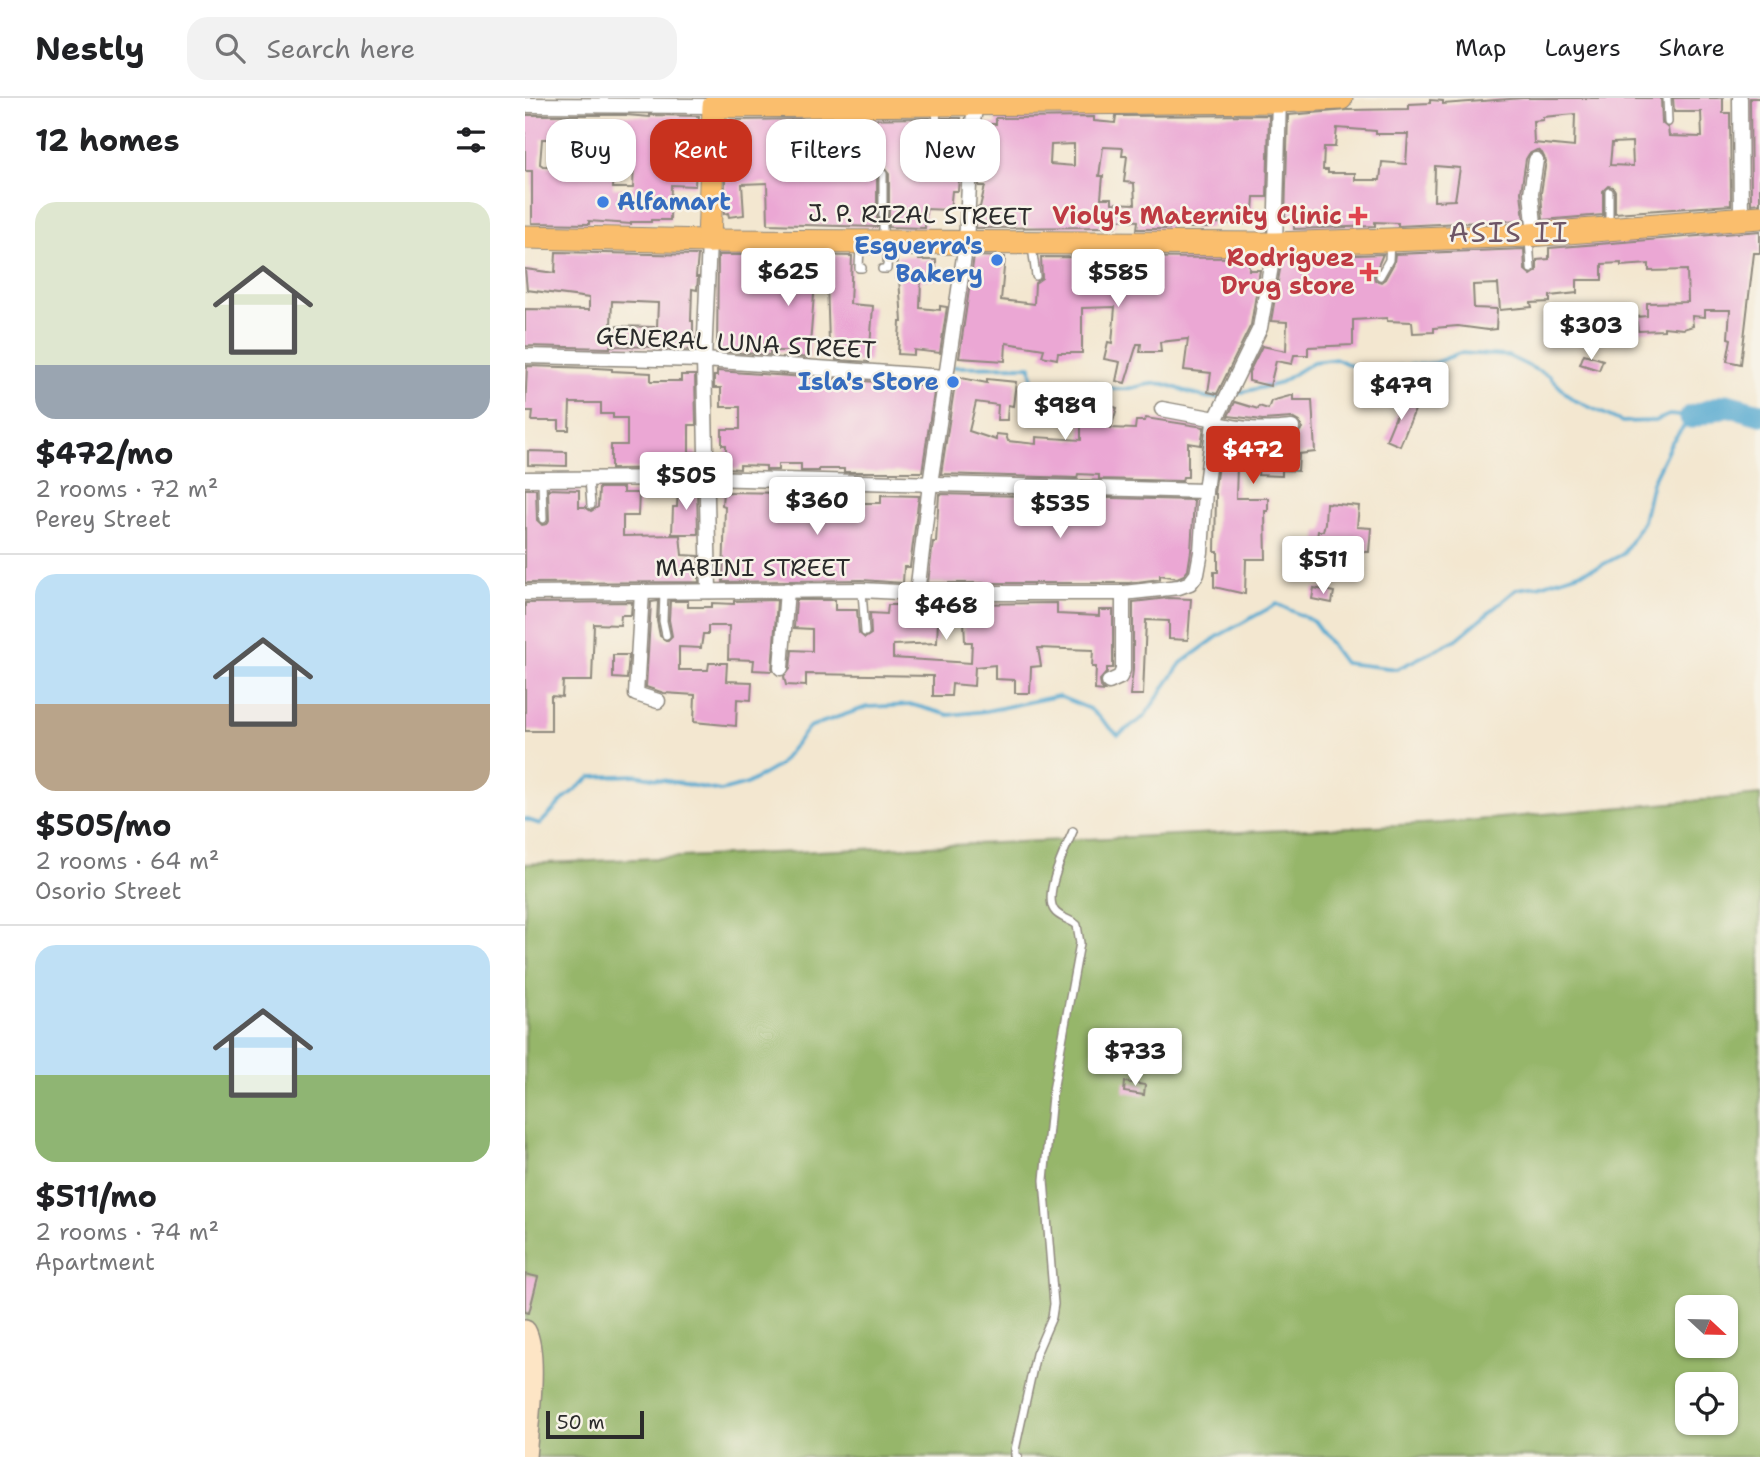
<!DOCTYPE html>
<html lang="en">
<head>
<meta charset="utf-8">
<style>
  :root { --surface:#fff; --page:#f2f2f2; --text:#202124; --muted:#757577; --line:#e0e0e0; --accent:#c8321e }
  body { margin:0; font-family:"Shantell Sans",sans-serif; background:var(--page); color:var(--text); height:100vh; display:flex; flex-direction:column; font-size:26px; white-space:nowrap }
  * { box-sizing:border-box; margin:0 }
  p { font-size:23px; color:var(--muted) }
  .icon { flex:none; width:38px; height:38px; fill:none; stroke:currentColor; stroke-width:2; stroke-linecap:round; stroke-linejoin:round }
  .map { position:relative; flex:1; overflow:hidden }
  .details { display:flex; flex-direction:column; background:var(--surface); width:525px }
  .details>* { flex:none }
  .banner { position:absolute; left:21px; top:21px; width:665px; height:63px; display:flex; gap:14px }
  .needle { width:46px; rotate:112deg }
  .buttons { position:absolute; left:1150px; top:1197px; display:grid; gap:14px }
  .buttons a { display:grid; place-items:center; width:63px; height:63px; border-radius:14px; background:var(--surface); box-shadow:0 2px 5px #0004; font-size:35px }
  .scale { position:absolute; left:21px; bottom:18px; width:98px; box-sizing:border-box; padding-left:7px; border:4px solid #2b2b2b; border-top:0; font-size:19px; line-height:24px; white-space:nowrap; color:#2b2b2b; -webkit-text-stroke:5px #f7f3e8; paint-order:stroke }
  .price { position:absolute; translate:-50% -60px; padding:0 16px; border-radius:7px; background:#fff; color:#222; font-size:23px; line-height:46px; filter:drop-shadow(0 2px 4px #0008) }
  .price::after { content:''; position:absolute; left:50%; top:42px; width:21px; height:16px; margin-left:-10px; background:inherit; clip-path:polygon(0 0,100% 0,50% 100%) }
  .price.active { background:var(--accent); color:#fff }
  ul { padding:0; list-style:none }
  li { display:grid; align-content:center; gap:14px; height:371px; padding:0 35px }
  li+li { border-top:2px solid var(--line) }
  li span { display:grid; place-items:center; height:217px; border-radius:21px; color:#555 }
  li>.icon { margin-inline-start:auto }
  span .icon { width:126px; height:126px; fill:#fffc; stroke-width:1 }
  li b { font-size:30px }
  h2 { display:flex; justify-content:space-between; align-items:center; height:84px; padding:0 35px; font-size:30px }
  .pill { padding:0 24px; border-radius:21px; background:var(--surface); box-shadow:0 2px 5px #0004; font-size:24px; line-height:63px }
  .pill.active { background:var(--accent); color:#fff }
  header { display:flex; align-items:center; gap:42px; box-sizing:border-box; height:98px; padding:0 35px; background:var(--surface); border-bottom:2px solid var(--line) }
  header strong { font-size:33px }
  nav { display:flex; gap:38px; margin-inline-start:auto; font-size:24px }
  .search { width:490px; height:63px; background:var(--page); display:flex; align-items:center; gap:18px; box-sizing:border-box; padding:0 24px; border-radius:21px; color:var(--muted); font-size:26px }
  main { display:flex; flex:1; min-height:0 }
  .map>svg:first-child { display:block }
  .forest { fill:#96b66a; stroke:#60704a; stroke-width:2; fill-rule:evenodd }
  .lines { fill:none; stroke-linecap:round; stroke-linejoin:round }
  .stream { stroke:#54a9d0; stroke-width:3.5 }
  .river { stroke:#54a9d0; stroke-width:23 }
  .building { fill:#eba7d4; fill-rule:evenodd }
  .lane-casing { stroke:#8f897e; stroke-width:10 }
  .street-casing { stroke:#8f897e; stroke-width:17 }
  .secondary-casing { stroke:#8f897e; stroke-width:24 }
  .primary-casing { stroke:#8f897e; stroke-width:25 }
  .lane { stroke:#fff; stroke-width:7 }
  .street { stroke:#fff; stroke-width:14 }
  .secondary { stroke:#fde5c5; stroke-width:21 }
  .primary { stroke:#fabe6d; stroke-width:23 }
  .shop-dot { fill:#3f7fe0; stroke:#f7f3e8; stroke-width:2.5 }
  .health-dot { fill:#e0444e; stroke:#f7f3e8; stroke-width:2.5 }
  .labels { text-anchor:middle; stroke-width:5; stroke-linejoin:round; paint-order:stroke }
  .shop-label { font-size:24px; font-weight:bold; fill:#366cbe; stroke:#f7f3e8; text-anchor:end }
  .street-label { font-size:24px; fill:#2b2b2b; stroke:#f7f3e8 }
  .health-label { font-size:24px; font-weight:bold; fill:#be3a42; stroke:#f7f3e8; text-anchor:end }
  .quarter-label { font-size:28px; letter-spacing:2px; fill:#6e5666; stroke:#f7f3e8 }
</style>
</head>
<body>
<header>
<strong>Nestly</strong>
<div class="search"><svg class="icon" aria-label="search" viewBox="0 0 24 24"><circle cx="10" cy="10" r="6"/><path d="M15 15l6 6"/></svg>Search here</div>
<nav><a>Map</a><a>Layers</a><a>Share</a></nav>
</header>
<main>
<section class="details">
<h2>12 homes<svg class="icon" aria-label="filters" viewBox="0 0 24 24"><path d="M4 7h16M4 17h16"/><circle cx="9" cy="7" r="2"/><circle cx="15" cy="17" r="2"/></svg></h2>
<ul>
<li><span style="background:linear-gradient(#dfe7d0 75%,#9aa5b1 0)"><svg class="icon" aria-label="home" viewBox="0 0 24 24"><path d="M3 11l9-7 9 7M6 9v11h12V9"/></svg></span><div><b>$472/mo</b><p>2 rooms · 72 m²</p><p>Perey Street</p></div></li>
<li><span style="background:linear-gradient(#bfe0f5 60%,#b9a48a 0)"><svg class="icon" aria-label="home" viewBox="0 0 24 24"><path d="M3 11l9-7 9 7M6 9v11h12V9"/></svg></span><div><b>$505/mo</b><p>2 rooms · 64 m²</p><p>Osorio Street</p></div></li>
<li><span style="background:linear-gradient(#bfe0f5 60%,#8fb573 0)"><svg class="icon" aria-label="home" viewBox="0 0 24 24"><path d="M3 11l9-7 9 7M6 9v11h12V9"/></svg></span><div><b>$511/mo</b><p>2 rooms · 74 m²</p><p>Apartment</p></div></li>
</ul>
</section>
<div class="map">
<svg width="1235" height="1359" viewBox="0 0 1235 1359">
  <rect width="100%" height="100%" fill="#f7f3e8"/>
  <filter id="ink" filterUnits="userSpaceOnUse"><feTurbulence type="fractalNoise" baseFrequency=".0143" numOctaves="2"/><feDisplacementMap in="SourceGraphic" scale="14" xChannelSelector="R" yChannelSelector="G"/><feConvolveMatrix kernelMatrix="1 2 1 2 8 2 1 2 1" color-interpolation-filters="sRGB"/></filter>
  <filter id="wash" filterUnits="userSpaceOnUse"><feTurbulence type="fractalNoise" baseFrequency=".00686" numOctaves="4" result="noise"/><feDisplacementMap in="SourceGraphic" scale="28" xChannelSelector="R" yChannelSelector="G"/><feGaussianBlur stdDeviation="1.57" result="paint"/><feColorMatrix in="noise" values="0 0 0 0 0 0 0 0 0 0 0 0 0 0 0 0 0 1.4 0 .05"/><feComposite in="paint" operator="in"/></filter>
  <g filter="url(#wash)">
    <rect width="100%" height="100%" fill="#f3e7d0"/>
    <path class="forest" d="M1235 697V1359H0V766L918 725ZM1162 1209H1200V1248H1162ZM1162 1286H1200V1325H1162Z"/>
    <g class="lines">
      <g class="stream">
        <path d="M428 269 506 268 509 303C528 289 546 282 570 285 577 286 584 291 591 291 608 293 622 283 639 286 656 290 680 304 697 299"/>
        <path d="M708 296 753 286 788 264 812 261 831 270 868 269 909 265 935 255 983 258 1024 278 1047 301 1097 324 1130 323 1144 317 1166 319"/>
        <path d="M0 721 15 726 41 699 66 679 111 677 196 693 222 686 253 668 284 629 342 609 388 607 424 617 461 613 533 598 565 611 593 637 619 619 656 565 695 537 752 506 788 523 819 565 872 571 932 541 992 491 1013 488 1073 469 1098 456 1118 423 1127 384 1146 345 1166 319"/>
      </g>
      <path class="river" d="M1166 319 1202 307 1235 316"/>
    </g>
    <g id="blocks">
      <g class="building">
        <path d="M998 0H1136L1137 25 1143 30 1144 38 1177 39 1176 14H1149L1148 0H1198V15H1205L1206 107 1090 115V93L1088 89 1083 88 1078 93V117L1018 122 1016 95 1021 63 1017 55 1012 52 1004 56 1001 61 996 94 999 122 873 128V125L850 124V128L769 131V121L760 120 763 17 823 12 884 11V6L905 5V2L918 3V6ZM1050 16 1049 49 1009 45 1008 23 1018 22V19ZM812 30 851 33V36H883L881 66 857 64 855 82H830V75H803V72H798L799 49H810ZM1107 44 1108 68 1085 67 1087 45ZM910 68 935 70 930 102 909 103Z"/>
        <path d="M1225 0H1235V105L1226 106Z"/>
        <path d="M0 17H101L125 19V17L174 18 170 88 146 87 145 122H126V124H106V126L64 123V126L7 125V73H0ZM17 41H40L41 45 84 46 83 65 109 66 108 90H88L89 69 18 68 15 66Z"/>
        <path d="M744 17 742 99H729L727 126 686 125 685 130H664V124H644V131H612L613 123 591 121 590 129H587L451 130 452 110 455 109 460 88H454L457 26H471V20L569 19V23L590 25 591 18ZM549 46V68L525 66 526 47ZM578 49 598 50 597 58H602L599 84 609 85 610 106 587 105V100H576L578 78H574Z"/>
        <path d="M405 20 407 31 411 34H420L424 30V26L418 20H436L435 27H438L433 93H427L425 112 401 111 400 130 364 129V76L359 70 354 71 352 76V129L243 126 242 85 217 86 219 117 204 119 203 115 199 116 202 25H206V22L277 21V29H284L282 69H299V77L321 72 322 21Z"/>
        <path d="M1235 133V155H1229L1216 266 1202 263 1206 241 1203 240 1205 212H1180V219L1167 218 1168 228 1158 231 1139 229V232L1113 233 1111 219 1122 218V205L1163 204 1162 172 1124 173V166L1096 168V165L1077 166V182H1052V195L1025 198V204L1006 205 1007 209 975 212 973 186 948 187 949 210 972 211 971 231 963 232 933 228 909 230V234L888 235 887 224 862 223V220L828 222V247L783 249V257H769L767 266 751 263 745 288 724 283V274L737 248 761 253 762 224 746 223 757 160 858 156 849 177 850 182 856 184 860 181 869 165 870 156 999 151 1000 172 1006 177 1012 173V162L1024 161V150Z"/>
        <path d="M31 154 173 157 171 179H173L172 192 167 191 166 223H168V240H170V252L130 251 131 249 85 248V250L0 248V211L64 212V200L2 192 0 171 30 175ZM87 203 133 205 132 229 86 228Z"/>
        <path d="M193 157H247V190L275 193 276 157 327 158 325 206 348 208 344 264 311 262 312 245H304L302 184H290L284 260 266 258V253H245V257L192 253Z"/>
        <path d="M372 158H394V162H411V182H396L395 210 415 212V208L422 209 415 255 389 252V257L373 256 375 224H377L374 180H371Z"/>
        <path d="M449 158 480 159 476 202 509 206 510 185 517 180 516 159 724 160V172H735L726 227 692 296 683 294 686 275 659 272 663 241 635 244 636 254H615L616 246H612L600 285 591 283 595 264 579 261 583 244 587 245 590 209 557 210V255H533L532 261 517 258 519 251 481 245 480 263 434 260Z"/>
        <path d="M1059 256 1078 262 1074 272 1055 266Z"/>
        <path d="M2 268 71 270 87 271V273L126 275V283H156V277H170L171 327H164V354H171L172 370 86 371V347H102V320H88V316H76V305H45L44 332H34V323H7L8 313H0Z"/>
        <path d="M192 273 410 288 397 374H319V371H294V373H276V366H253V372H241V368L215 367V371L201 370V347H197V331H215V309H196V290H189V278H192Z"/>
        <path d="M431 279 462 285V281L491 284 488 308 483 307 482 322H472L473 307 451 304 444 333 471 342V336L481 337 483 343 511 346V339L556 342V321H539V301L573 299V304L592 310 586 330 610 331 611 323H620L621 320 679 329 676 347 663 345V379H658L657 383 574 381V377L553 376 552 380 416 376Z"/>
        <path d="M768 297V302H787L790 354 774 356 773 373 757 372V378L733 377 734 368H712L711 400H743V413H740L741 461H721L720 496 689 489V474H693V454H690L691 396H689L697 337 727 341H757L772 338 777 330 774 324 767 320 738 322 703 318 710 304 733 311 734 308 743 311 746 303Z"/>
        <path d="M878 301 892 307 875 348 861 342Z"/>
        <path d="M3 353 42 354V368L3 367Z"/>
        <path d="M74 390H98V395H114L113 418H98V438L155 437 157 457 174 458V484L0 485V391H11L12 422 17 427 22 426 24 422 23 391 54 392V409H60L66 413 73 409Z"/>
        <path d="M153 390H172L173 436H147L148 409H152Z"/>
        <path d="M275 392 302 395V399L325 400V405H356V397L394 398 385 469H379L378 485 337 482 198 484 200 408 197 407 198 394 275 395Z"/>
        <path d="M414 396 669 402 666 453 663 472 659 477 652 480 635 477V481L604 485H403L408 444H411Z"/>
        <path d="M801 405 834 408 832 429 846 430 844 454 819 453 791 447 793 433H798L800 425Z"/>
        <path d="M789 490 809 494 807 505 787 501Z"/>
        <path d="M643 500 666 501 663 542 644 541V523L621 522 618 597H605L608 572V504Z"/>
        <path d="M252 502 247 573 228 572 229 562 203 561 204 528H183V536H178L176 550 154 549V572H183L184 565H202L201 583 227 584 226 602 212 601 211 628 169 624 170 597 139 595 121 589 126 504 133 503 132 523 135 538 142 543 147 538 144 522 145 503H163V509H187V505L209 506V503Z"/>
        <path d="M271 502H310V512H332L334 535 340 540 346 536 345 515 362 516 363 507 532 505V516L574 518V512H588V570H582V574L575 582 576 589 580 593 570 592 571 569H567L568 552 513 550 516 568 506 569 505 595H490V582L470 581V567L450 569 449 588 427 586 426 598H408V578L281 576V588L261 587 259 579 265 571 267 552 287 553V531L269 530ZM413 522 439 523 440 544H447L446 565 368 560V547L412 545Z"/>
        <path d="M107 504 106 517H96L95 527 69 526 67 583H38L37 599 26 598V633H0V505Z"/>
        <path d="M88 557H104L102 581 88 580Z"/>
        <path d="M600 984 620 987 619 997 599 994Z"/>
        <path d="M0 1176 13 1179 4 1215 0 1214Z"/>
      </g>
    </g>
  </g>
  <g filter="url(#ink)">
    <use href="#blocks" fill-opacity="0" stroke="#8f897e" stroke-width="2"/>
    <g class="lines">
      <g class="lane-casing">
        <g id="lane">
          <path d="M1142 0 1143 24"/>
          <path d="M411 11 412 28H418"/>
          <path d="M358 76V139"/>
          <path d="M1084 94V126"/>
          <path d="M1004 141 1006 171"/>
          <path d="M335 147 334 170H337"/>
          <path d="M507 149 511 178"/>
          <path d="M357 171H362L363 148"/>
          <path d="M855 178 864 162 865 144"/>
          <path d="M64 381 66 407"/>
          <path d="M17 382 18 421"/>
          <path d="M337 493 340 534"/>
          <path d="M139 494 138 523 141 537"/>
          <path d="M493 1359 490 1358V1352L511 1256 527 1219 529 1206 519 1082 527 998 555 845 552 827C545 821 534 820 529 812 518 795 541 750 548 733"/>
        </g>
      </g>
      <g class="street-casing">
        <g id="street">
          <path d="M1215 0 1216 120"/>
          <path d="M0 7 189 8"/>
          <path d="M1010 136 1006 95 1011 62"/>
          <path d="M0 258 179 262 420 279"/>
          <path d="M637 311 691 321"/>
          <path d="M689 325C717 332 739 333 767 330"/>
          <path d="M0 381 182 380 680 393"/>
          <path d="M184 493 179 262 184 143"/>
          <path d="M117 494 111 596 133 603"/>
          <path d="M0 495 337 492 392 495H598L654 489 665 485 672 476 676 454 680 393 689 325 735 230 750 146 754 0"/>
          <path d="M392 495 405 386 441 145 447 29 452 0"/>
          <path d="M256 570 262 492"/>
          <path d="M584 584 595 579 598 572V495"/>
        </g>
      </g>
      <g class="secondary-casing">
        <path id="secondary" d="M0 1233C13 1256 2 1330 0 1359"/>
      </g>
      <g class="primary-casing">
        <g id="primary">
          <path d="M0 139 184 143 750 146 1004 137 1235 119"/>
          <path d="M184 143 189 8 755 3 816 0"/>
        </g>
      </g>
      <use href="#lane" class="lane"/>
      <use href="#street" class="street"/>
      <use href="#secondary" class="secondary"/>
      <use href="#primary" class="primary"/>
    </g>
  </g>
  <g class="shop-dot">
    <circle cx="78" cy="104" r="7"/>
    <circle cx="472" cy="162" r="7"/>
    <circle cx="428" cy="284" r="7"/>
  </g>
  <g class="health-dot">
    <path d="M829.5 107.5h7v7h7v7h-7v7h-7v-7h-7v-7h7z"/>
    <path d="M840.5 163.5h7v7h7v7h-7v7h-7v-7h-7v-7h7z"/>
  </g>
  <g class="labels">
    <g class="shop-label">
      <text x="92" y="112" text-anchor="start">Alfamart</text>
      <text x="458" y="156">Esguerra's<tspan x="458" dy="28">Bakery</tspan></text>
      <text x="414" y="292">Isla's Store</text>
    </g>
    <g class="street-label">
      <text transform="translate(395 117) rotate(1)" y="8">J. P. RIZAL STREET</text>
      <text transform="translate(211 245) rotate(3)" y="8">GENERAL LUNA STREET</text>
      <text x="228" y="478">MABINI STREET</text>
    </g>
    <g class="health-label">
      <text x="817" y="126">Violy's Maternity Clinic</text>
      <text x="830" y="168">Rodriguez<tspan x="830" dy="28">Drug store</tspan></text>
    </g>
    <g class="quarter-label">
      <text x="984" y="144">ASIS II</text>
    </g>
  </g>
</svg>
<div class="buttons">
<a><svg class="needle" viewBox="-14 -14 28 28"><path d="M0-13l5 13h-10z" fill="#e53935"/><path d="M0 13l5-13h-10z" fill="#757577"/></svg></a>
<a><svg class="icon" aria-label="locate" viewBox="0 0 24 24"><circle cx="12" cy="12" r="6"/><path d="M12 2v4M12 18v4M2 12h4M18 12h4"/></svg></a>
</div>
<div class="scale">50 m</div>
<b class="price" style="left:263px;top:210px">$625</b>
<b class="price" style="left:593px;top:211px">$585</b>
<b class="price" style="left:1066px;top:264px">$303</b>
<b class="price" style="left:876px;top:324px">$479</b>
<b class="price" style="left:540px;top:344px">$989</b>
<b class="price active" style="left:728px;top:388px">$472</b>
<b class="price" style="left:161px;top:414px">$505</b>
<b class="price" style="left:292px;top:439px">$360</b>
<b class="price" style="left:535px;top:442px">$535</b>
<b class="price" style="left:798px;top:498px">$511</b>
<b class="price" style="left:421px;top:544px">$468</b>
<b class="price" style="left:610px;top:990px">$733</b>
<div class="banner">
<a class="pill">Buy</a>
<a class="pill active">Rent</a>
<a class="pill">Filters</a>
<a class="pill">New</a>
</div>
</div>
</main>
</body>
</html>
